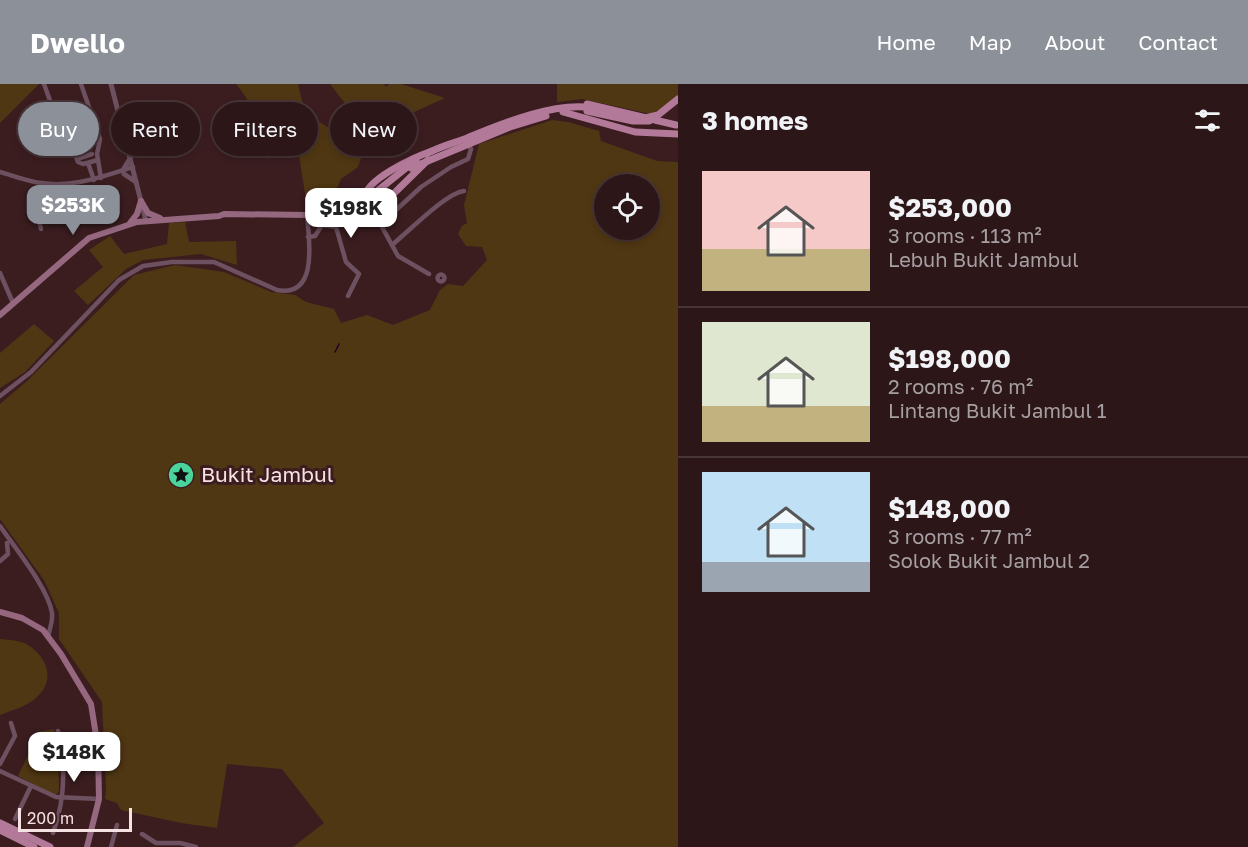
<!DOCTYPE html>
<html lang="en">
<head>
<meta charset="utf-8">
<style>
  :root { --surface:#2c1618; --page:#341f21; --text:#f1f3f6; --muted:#a69fa2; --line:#483537; --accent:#8c9099 }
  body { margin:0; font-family:"Golos Text",sans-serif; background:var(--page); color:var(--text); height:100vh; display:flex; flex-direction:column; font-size:22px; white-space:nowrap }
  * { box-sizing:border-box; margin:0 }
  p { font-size:20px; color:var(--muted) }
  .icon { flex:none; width:33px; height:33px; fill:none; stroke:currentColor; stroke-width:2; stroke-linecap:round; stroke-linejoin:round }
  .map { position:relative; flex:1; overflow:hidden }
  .drawer { display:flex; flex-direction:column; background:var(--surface); width:570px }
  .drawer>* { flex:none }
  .banner { position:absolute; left:18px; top:18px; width:570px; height:54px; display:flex; gap:12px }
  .controls { position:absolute; left:594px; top:90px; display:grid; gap:12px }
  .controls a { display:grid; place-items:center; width:66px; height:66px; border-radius:50%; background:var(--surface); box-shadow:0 3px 9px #0003,0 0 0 2px var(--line); font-size:30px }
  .scale { position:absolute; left:18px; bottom:15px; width:114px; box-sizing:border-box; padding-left:6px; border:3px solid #f7e2e3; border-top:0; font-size:16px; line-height:21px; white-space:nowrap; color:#f7e2e3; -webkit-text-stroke:4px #3b1d20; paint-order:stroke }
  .price { position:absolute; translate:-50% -51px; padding:0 14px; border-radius:12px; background:#fff; color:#222; font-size:20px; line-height:39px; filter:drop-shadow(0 2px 3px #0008) }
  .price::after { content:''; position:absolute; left:50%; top:36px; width:18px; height:14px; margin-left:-9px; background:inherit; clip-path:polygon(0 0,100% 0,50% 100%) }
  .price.active { background:var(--accent); color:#fff }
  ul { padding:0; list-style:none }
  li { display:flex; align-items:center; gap:18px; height:150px; padding:0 24px }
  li+li { border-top:2px solid var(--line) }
  li span { display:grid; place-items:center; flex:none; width:168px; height:120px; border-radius:0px; color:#555 }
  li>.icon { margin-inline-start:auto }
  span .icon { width:72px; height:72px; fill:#fffc; stroke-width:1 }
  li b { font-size:26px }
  h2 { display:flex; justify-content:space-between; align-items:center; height:72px; padding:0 24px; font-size:26px }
  .tag { padding:0 21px; border-radius:27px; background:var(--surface); box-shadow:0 3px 9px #0003,0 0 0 2px var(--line); font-size:21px; line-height:54px }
  .tag.active { background:var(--accent); color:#fff }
  header { display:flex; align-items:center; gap:36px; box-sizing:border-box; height:84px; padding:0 30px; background:var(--accent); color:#fff }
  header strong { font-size:28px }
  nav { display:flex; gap:33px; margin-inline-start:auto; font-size:21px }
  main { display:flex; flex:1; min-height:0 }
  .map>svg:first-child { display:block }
  .green { fill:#503713; fill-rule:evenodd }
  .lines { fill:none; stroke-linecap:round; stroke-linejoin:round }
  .stream { stroke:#20002c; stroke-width:1.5 }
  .minor { stroke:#6d5160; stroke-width:4.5 }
  .tertiary { stroke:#6d5160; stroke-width:5 }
  .secondary { stroke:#956880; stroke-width:6 }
  .primary { stroke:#b37999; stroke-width:7 }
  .primary-bridge { stroke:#b37999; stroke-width:7 }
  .labels { text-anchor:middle; stroke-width:6; stroke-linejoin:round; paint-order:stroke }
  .poi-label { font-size:21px; fill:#f7e2e3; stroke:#3b1d20; text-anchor:start }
</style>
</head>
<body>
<header>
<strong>Dwello</strong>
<nav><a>Home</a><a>Map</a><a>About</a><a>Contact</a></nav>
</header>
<main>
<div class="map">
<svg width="678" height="763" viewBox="0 0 678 763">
  <rect width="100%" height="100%" fill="#3b1d20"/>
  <g class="green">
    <path d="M0 0H39L0 39Z"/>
    <path d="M236 0H298L305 29 329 44 345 64 359 55 364 65 358 83 341 95 330 121H307L299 72 293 66 266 75C260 44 257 25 236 0Z"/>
    <path d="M330 0H384L386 3 389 0H401L445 14 368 49Z"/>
    <path d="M557 0H678V11L664 23 651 30 582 15 557 18Z"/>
    <path d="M552 36 568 38 599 47 601 57 657 77 678 78V763H293L324 739 282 685 227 680 217 744 181 739 121 726 117 719 105 715 106 703 102 618 59 555V529L44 496 0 435V320L26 298 134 191 175 181 224 188 271 208 295 211 306 218 334 225 341 239 367 231 393 241 430 226 440 206 448 200 463 202 487 176 482 163 466 162 458 150 462 142 467 139 464 121 479 60ZM604 100H650V146H604Z"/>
    <path d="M185 138 189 158 236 157 237 181 201 170 143 176 126 185 88 221 74 207 103 183 89 166 110 152 124 170 167 160 169 139Z"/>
    <path d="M34 240 54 257 25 288 0 304V269Z"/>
    <path d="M0 555C8 556 20 556 28 561 46 572 56 595 38 612 29 622 12 626 0 631Z"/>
    <path d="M54 645 58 671 59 707 57 710H52L18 692 39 648Z"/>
  </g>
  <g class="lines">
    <path class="stream" d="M335 268 339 260"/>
    <g class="minor">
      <path d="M44 0 63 53 71 58 78 78 83 80 98 76"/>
      <path d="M81 0 100 55 97 70 101 94"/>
      <path d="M77 75 92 70"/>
      <path d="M88 79 94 96"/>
      <path d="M0 88C14 92 27 97 41 99 74 104 103 92 133 83"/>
      <path d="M41 145 39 136C42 131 45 123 50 120 60 111 97 106 111 106"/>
      <path d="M308 153 315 152 322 141 336 143 346 178 359 190 348 212"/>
      <path d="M392 161C408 148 446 109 464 107"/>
      <path d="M0 189 13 219"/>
      <path d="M429 190 398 172 382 143 383 138 421 103 451 83 468 75 471 65 468 60"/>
      <circle cx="441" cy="194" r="3.5"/>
      <path d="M0 312 31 288 119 196 143 182 172 178H214L277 206C319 214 309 155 307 131"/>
      <path d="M0 442C15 464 48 504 52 529 53 537 50 544 48 552"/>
      <path d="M0 477 8 470 7 459"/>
      <path d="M0 680 15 652 11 639"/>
      <path d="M0 687 56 713 99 715"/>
      <path d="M15 735 31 702"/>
      <path d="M53 749C65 716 66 681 58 647"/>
      <path d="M142 750 156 759H180L196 763"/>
      <path d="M111 763 117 741"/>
    </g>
    <g class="tertiary">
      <path d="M111 0 146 137"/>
      <path d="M123 86 131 73"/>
      <path d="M124 90 136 98"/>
    </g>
    <g class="secondary">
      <path d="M141 117 148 129 160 134"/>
      <path d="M130 139 137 130 141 117"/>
      <path d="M0 231 89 154 137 138 219 132 224 130 307 131 343 127"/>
      <path d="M0 528 22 534 43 546 61 570 91 620 98 664 99 715 87 763"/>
    </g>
    <g class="primary">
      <path d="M587 27 633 37H649"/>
      <path d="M563 28 635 48 678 50"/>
      <path d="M645 34 658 31 678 15"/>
      <path d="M428 69C441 62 454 59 467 54 501 40 556 17 593 24"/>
      <path d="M411 84 510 43 546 32"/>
      <path d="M343 127 366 116 416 76"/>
      <path d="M0 739 50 763"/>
      <path d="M0 746 34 763"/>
    </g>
    <g class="primary-bridge">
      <path d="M587 20 676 41"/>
      <path d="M428 76 380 123 373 124 364 116C363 96 415 73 432 67"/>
    </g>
  </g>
  <defs>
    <g id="sight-disc" transform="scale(1.35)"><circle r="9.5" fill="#4ad49c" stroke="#3b1d20"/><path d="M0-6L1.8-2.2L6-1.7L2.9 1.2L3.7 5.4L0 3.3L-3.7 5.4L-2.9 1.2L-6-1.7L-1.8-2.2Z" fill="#111"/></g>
  </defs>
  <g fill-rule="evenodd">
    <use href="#sight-disc" x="181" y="391"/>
  </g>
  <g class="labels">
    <g class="poi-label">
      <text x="201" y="398">Bukit Jambul</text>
    </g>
  </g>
</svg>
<div class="controls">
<a><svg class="icon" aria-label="locate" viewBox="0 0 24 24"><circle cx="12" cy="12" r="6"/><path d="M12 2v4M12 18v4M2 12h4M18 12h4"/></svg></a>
</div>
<div class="scale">200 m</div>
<b class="price active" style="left:73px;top:152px">$253K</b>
<b class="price" style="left:351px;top:155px">$198K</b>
<b class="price" style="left:74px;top:699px">$148K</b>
<div class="banner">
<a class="tag active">Buy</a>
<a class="tag">Rent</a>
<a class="tag">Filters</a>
<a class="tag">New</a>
</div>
</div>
<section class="drawer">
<h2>3 homes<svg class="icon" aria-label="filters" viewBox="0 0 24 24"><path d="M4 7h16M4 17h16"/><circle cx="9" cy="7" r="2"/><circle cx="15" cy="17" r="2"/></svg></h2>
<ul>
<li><span style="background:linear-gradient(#f6c9c9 65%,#c2b280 0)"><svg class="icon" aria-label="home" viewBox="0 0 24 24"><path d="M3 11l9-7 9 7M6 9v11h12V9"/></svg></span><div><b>$253,000</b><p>3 rooms · 113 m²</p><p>Lebuh Bukit Jambul</p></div></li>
<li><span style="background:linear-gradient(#dfe7d0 70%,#c2b280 0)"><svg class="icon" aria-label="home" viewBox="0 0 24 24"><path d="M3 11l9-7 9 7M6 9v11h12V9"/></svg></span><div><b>$198,000</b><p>2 rooms · 76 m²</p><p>Lintang Bukit Jambul 1</p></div></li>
<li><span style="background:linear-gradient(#bfe0f5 75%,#9aa5b1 0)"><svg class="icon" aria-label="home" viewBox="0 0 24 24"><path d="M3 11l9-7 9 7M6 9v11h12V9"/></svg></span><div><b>$148,000</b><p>3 rooms · 77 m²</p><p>Solok Bukit Jambul 2</p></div></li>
</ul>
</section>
</main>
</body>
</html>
